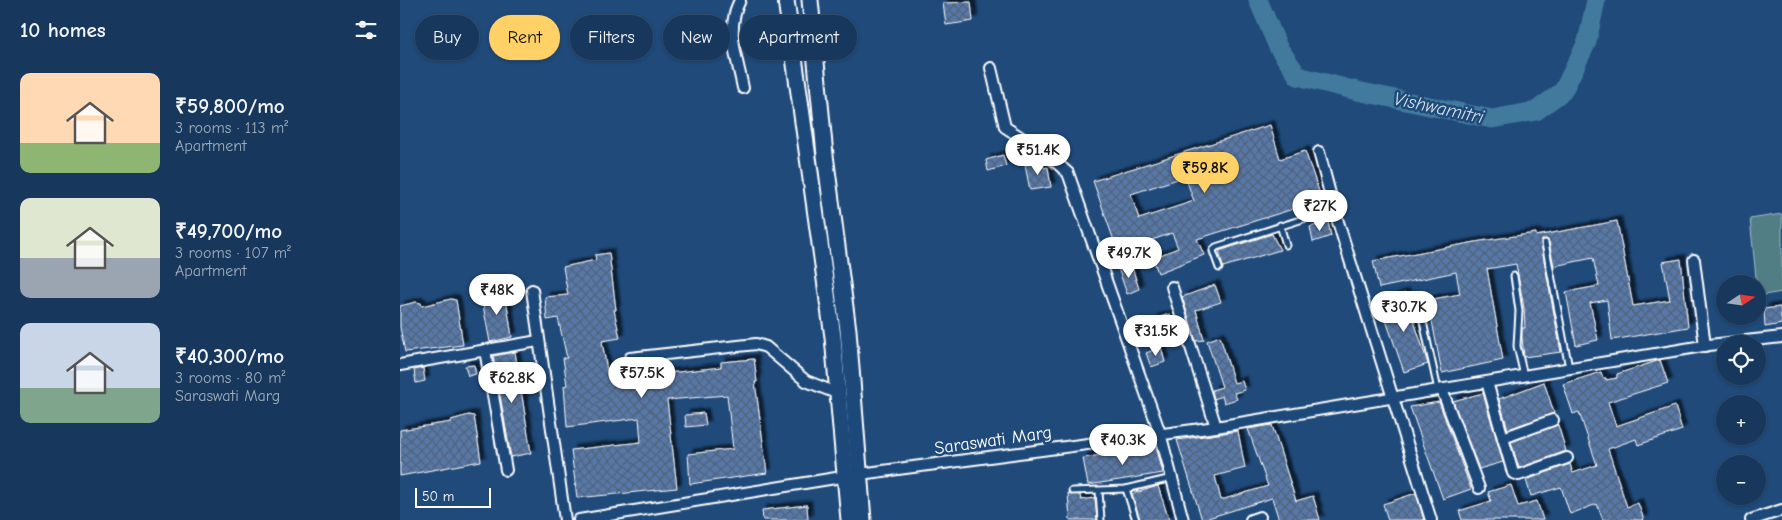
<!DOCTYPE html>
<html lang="en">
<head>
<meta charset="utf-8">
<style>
  :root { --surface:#17385c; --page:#203f62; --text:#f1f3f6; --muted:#9eacbb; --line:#365272; --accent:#ffd166 }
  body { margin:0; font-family:"Comic Neue",sans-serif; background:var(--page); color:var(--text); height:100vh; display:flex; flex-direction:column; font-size:19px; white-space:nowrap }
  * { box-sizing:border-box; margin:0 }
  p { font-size:16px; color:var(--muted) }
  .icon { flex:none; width:28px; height:28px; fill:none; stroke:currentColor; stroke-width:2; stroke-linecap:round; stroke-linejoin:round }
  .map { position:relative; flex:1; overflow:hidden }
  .drawer { display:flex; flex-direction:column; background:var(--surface); width:400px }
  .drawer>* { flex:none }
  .guide { position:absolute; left:15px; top:15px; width:475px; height:45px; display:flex; gap:10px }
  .needle { width:32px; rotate:77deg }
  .tools { position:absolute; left:1316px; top:275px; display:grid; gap:10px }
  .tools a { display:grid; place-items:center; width:50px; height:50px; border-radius:50%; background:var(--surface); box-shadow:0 1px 4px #0004,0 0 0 1px var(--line); font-size:25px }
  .scale { position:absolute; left:15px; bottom:12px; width:76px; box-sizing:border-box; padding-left:5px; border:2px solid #fff; border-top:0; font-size:14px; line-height:18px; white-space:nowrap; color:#fff; -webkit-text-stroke:4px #1f4a7a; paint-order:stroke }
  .price { position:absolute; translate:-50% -42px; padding:0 11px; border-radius:18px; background:#fff; color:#222; font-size:16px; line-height:32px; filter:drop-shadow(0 1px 2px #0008) }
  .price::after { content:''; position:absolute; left:50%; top:30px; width:15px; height:11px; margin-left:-8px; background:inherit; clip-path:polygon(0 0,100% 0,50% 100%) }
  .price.current { background:var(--accent); color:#111 }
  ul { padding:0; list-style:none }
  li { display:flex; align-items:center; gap:15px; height:125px; padding:0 20px }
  li span { display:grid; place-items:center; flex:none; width:140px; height:100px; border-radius:10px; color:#555 }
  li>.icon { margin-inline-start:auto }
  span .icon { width:60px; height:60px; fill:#fffc; stroke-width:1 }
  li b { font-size:21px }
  h2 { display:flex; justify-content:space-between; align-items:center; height:60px; padding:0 20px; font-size:21px }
  .tag { padding:0 18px; border-radius:22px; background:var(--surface); box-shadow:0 1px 4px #0004,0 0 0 1px var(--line); font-size:18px; line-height:45px }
  .tag.current { background:var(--accent); color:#111 }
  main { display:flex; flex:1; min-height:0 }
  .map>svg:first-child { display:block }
  .park { fill:#517d85; stroke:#a8bec2 }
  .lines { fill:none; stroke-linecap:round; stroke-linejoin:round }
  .river { stroke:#427a9e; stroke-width:19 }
  .building { fill:url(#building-cross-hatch); stroke:#fff; fill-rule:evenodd; filter:url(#shadow) }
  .service-casing { stroke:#fff; stroke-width:9 }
  .minor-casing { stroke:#fff; stroke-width:14 }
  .secondary-casing { stroke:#fff; stroke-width:19 }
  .service { stroke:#1f4a7a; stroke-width:5 }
  .minor { stroke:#1f4a7a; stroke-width:10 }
  .secondary { stroke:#1f4a7a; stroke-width:15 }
  .labels { text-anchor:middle; stroke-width:5; stroke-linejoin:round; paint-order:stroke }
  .street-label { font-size:18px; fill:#fff; stroke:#1f4a7a }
  .water-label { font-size:19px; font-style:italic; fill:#d0dee7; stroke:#1f4a7a }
</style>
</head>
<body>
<main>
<section class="drawer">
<h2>10 homes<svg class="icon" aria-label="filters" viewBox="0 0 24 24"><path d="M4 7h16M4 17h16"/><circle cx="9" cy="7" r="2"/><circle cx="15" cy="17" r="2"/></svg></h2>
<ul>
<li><span style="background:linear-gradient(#ffd9b3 70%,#8fb573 0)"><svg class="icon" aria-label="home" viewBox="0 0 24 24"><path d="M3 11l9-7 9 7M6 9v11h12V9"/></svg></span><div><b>₹59,800/mo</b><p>3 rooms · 113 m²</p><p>Apartment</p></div></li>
<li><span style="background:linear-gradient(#dfe7d0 60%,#9aa5b1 0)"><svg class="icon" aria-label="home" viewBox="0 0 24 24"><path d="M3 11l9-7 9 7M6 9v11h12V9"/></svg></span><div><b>₹49,700/mo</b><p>3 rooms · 107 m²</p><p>Apartment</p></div></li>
<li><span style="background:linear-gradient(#c9d6e8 65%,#7fa58c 0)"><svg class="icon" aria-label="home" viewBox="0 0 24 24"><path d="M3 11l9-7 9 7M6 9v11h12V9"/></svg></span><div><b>₹40,300/mo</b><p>3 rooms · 80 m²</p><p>Saraswati Marg</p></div></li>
</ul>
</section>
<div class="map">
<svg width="1382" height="520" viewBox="0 0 1382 520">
  <defs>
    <pattern id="building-cross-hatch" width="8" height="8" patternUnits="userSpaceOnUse" patternTransform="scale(1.25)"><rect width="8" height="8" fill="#5678a8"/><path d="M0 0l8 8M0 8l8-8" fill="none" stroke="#51627a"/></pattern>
    <filter id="shadow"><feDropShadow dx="4.5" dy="-4.5" stdDeviation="1" flood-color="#0009"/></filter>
  </defs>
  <rect width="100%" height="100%" fill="#1f4a7a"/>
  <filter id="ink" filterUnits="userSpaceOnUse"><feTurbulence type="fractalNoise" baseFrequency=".02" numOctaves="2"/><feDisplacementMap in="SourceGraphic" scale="10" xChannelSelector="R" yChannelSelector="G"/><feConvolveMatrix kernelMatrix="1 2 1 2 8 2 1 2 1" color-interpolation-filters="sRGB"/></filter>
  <g filter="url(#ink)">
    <path class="park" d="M1382 214V292L1358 296 1350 219Z"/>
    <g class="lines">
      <path class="river" d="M858 0 878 47 898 76 957 91 1092 119 1136 111 1163 91 1187 42 1196 0"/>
    </g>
    <g class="building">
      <path d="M571 2 573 21 546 25 543 3Z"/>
      <path d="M870 125 880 159 905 151 922 200 797 239 804 255 758 273 753 258 778 248 772 233 718 252 693 181ZM784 177 786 179 794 201 739 219 731 194Z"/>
      <path d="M603 155 606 166 588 171 586 160Z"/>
      <path d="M635 163H643L644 168 648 167 651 187 630 190 625 165Z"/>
      <path d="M1217 221 1233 306 1270 300 1263 262 1281 259 1288 327 1212 340 1207 300 1190 303 1198 340 1176 345 1166 292 1199 286 1193 258 1154 266 1149 242 1145 239 1141 244 1161 352 1124 357 1122 338V328H1125L1124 308 1116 264 1087 269 1103 360 1042 373 1028 300 1060 294 1056 272 979 288 973 261 1081 241 1136 233V236Z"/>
      <path d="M928 222 931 236 913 242 910 227Z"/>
      <path d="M872 234 880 250 823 267 819 251Z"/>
      <path d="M209 253 216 310H214L220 338 202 341 208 377 278 372 321 367V362L354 359 357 382H355L367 473 290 484 288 454 333 449 327 395 267 400 277 488 177 498 171 450 241 442 239 418 167 427 164 386 167 385 163 358H167L158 318 147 320 145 297 168 295 163 267 196 260 195 255Z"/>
      <path d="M731 264 739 289 727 294 718 268Z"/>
      <path d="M815 285 821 302 796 310 804 340 796 341 782 297Z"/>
      <path d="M100 291 105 292 112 337 90 342 81 295Z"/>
      <path d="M1005 293 1028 364 1004 372 980 303Z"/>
      <path d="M51 299 56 300 63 345 5 352 0 327V306L16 302 21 303 22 306Z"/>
      <path d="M1380 307 1382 324 1365 327 1364 309Z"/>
      <path d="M770 314 773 327 758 333 753 319Z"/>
      <path d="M820 336 834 383 842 381 845 390 834 393 837 399 824 403 822 396 814 399 812 390 822 387 807 341Z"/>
      <path d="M761 347 765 362 751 367 746 353Z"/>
      <path d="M115 352 131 453 111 457 93 356Z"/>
      <path d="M1260 360 1268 383 1208 402 1216 426 1275 406 1282 430 1238 445 1236 439 1208 449 1227 507 1238 503 1244 520H1203L1197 504 1170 514 1161 487 1131 496 1126 480 1170 464 1173 473 1197 465 1179 412 1173 414 1163 384 1201 372 1203 378H1206V380L1217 378V374Z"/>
      <path d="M74 365 76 374 68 376 65 366Z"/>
      <path d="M23 368 25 381 16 383 14 370Z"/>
      <path d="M1144 382 1154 413 1108 429 1099 399Z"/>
      <path d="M1083 393 1103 462 1079 469 1053 401Z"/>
      <path d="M1039 402 1071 489 1043 499 1010 407Z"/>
      <path d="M304 413 306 425 286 427 285 415Z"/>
      <path d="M69 415 74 416 81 461 0 476V430L51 422V420Z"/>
      <path d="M872 425 896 501 913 496 920 520H879L872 498 802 520 777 440 838 431 845 468 815 476 821 500 868 486 848 429Z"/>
      <path d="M1158 425 1166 451 1119 468 1111 442Z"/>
      <path d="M756 446 763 473 688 485 683 458Z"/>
      <path d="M1111 485 1118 506 1137 501 1143 520H1062L1059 511 1091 501 1088 492Z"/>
      <path d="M758 486 769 520H740L732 494Z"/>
      <path d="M668 493 680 495 681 500 695 498 697 520H670Z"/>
      <path d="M1016 493 1024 520H988L983 504Z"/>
      <path d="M407 505 408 520H363L362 510Z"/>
    </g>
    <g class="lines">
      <g class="service-casing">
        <g id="service">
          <path d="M880 225 886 245"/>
          <path d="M1145 243 1169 368"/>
          <path d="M819 268 813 251 816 247 934 209"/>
          <path d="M1114 276 1119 311 1117 346 1124 376"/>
          <path d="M1020 308 1038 390"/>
          <path d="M726 489 736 520"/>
          <path d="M672 491 726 489 772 478"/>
          <path d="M699 491 701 520"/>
        </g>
      </g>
      <g class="minor-casing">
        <g id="minor">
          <path d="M340 0C325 30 337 57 343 88"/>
          <path d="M591 68 605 127 648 155 668 173 760 433 783 520"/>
          <path d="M919 152 934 209 1031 520"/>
          <path d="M1294 260 1305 346"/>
          <path d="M772 287 816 427"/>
          <path d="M132 290 165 520"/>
          <path d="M85 350 106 470"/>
          <path d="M230 358 356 344 366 347 406 381 439 394"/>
          <path d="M0 365 138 341"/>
          <path d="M1087 382 1113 473 1119 475 1167 458"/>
          <path d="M1042 390 1079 488"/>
          <path d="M1103 438 1153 420"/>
          <path d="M179 520 460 474 816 427 1309 345 1382 337"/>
          <path d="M851 520 860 517"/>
          <path d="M1351 520 1382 510"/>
        </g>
      </g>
      <g class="secondary-casing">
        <g id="secondary">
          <path d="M386 0 433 337 449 520"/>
          <path d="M410 0 425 155 448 330 463 520"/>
        </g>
      </g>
      <use href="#service" class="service"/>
      <use href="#minor" class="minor"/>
      <use href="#secondary" class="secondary"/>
    </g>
  </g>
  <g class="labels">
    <g class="street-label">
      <text transform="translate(593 440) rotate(-8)" y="6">Saraswati Marg</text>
    </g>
    <g class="water-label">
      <text transform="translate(1039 107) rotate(12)" y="7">Vishwamitri</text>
    </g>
  </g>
</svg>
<div class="tools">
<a><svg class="needle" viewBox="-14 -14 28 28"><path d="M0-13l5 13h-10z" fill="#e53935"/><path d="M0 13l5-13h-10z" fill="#9eacbb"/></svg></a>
<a><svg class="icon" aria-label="locate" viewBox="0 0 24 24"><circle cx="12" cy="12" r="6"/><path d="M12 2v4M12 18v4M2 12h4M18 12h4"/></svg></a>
<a>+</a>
<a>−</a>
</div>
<div class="scale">50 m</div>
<b class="price" style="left:638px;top:176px">₹51.4K</b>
<b class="price current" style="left:805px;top:194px">₹59.8K</b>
<b class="price" style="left:920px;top:232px">₹27K</b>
<b class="price" style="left:729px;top:279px">₹49.7K</b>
<b class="price" style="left:97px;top:316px">₹48K</b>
<b class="price" style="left:1004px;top:333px">₹30.7K</b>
<b class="price" style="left:756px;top:357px">₹31.5K</b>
<b class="price" style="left:242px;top:399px">₹57.5K</b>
<b class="price" style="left:112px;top:404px">₹62.8K</b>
<b class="price" style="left:723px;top:466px">₹40.3K</b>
<div class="guide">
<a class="tag">Buy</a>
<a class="tag current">Rent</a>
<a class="tag">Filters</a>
<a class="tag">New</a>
<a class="tag">Apartment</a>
</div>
</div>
</main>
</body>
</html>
